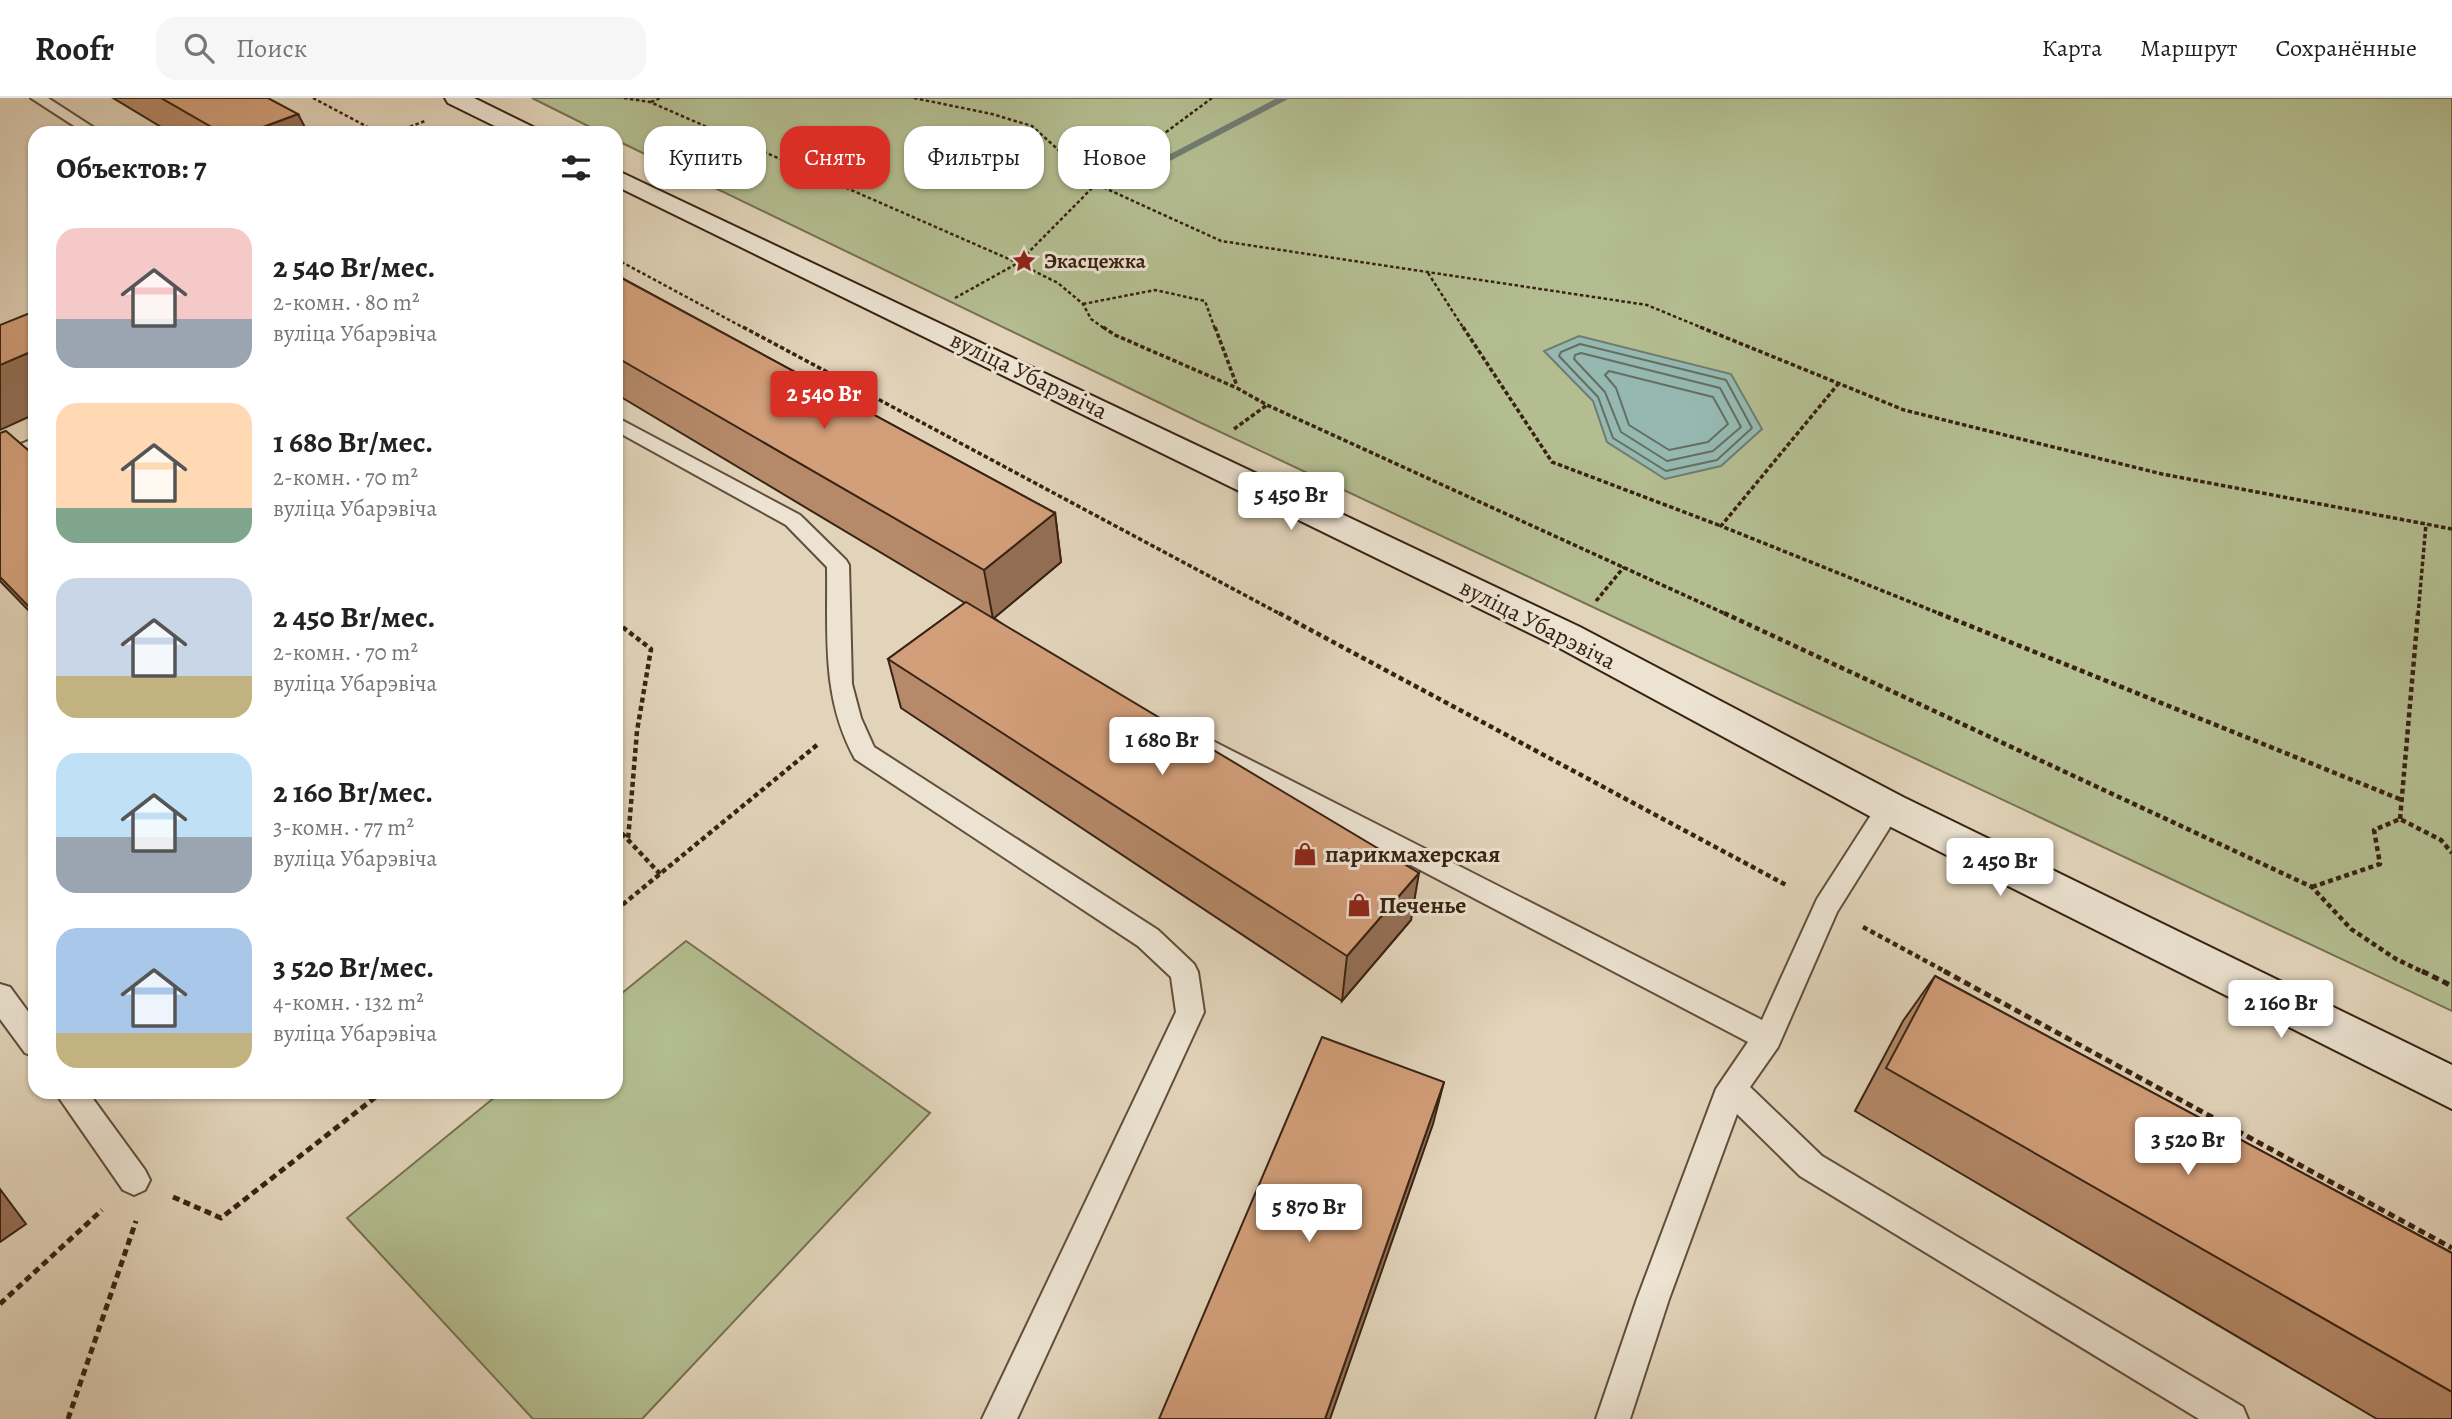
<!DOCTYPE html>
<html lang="ru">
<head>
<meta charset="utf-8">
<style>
  :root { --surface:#fff; --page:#f6f6f6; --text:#222; --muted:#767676; --line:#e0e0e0; --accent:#d93025 }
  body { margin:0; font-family:Alegreya,serif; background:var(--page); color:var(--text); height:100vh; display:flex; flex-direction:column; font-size:26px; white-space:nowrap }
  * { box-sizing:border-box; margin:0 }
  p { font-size:23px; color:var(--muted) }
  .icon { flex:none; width:38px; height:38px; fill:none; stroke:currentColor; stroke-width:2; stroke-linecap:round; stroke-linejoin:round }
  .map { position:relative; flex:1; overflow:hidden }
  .panel { position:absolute; left:28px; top:28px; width:595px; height:973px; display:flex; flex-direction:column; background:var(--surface); border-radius:21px; box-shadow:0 2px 5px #0004 }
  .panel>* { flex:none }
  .guide { position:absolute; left:644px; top:28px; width:665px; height:63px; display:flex; gap:14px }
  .price { position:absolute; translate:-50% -60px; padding:0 16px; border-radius:7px; background:#fff; color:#222; font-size:23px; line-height:46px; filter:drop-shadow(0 2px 4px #0008) }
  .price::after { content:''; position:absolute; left:50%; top:42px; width:21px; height:16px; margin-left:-10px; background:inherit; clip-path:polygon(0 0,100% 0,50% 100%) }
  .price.on { background:var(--accent); color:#fff }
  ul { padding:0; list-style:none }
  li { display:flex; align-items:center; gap:21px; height:175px; padding:0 28px }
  li span { display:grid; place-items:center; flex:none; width:196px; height:140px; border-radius:21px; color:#555 }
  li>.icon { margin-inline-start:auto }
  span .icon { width:84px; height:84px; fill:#fffc; stroke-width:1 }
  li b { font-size:30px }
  h2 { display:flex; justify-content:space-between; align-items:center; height:84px; padding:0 28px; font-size:30px }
  .chip { padding:0 24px; border-radius:21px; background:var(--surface); box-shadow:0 2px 5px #0004; font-size:24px; line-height:63px }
  .chip.on { background:var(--accent); color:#fff }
  header { display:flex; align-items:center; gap:42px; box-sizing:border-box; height:98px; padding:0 35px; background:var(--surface); border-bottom:2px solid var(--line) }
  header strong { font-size:33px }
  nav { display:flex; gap:38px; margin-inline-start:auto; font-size:24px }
  .search { width:490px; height:63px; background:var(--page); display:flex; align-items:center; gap:18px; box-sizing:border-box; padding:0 24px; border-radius:21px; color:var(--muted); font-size:26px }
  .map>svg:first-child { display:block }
  .green { fill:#b3bd90; stroke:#767051; stroke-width:2 }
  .water { fill:#95b8b0; stroke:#707c71; stroke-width:2 }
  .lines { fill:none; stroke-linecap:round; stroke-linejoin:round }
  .shore { stroke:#666d61; stroke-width:2 }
  .stream { fill:#707c71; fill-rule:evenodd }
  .lane-casing { stroke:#624e3c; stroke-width:4 }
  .secondary-casing { stroke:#382212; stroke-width:4 }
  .path-far3 { stroke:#382212; stroke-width:2.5; stroke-dasharray:3.5 2.5; stroke-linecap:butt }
  .path-far2 { stroke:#382212; stroke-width:3.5; stroke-dasharray:4.5 2.5; stroke-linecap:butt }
  .path-far1 { stroke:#382212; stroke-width:4.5; stroke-dasharray:5 3.5; stroke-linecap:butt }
  .path { stroke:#382212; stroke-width:5; stroke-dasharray:7 4.5; stroke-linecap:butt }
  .lane { fill:#ece3d2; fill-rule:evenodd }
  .secondary { fill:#ece3d2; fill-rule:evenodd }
  .wall { fill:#b58969; stroke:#382212; stroke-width:2 }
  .shaded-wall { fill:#946f55; stroke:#382212; stroke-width:2 }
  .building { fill:#d39f7a; stroke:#382212; stroke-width:2 }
  .labels { text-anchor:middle; stroke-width:6; stroke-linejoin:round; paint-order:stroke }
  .far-poi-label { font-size:21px; font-weight:bold; fill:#382212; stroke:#ece3d2; text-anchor:start }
  .street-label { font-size:24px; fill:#382212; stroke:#ece3d2 }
  .poi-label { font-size:24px; font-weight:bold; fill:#382212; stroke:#ece3d2; text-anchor:start }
</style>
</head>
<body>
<header>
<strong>Roofr</strong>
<div class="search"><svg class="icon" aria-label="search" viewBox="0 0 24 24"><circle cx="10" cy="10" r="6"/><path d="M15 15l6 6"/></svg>Поиск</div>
<nav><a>Карта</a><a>Маршрут</a><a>Сохранённые</a></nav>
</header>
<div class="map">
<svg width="2452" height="1321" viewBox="0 0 2452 1321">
  <rect width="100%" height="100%" fill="#e2d4ba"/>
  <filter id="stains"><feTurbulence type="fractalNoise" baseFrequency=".00286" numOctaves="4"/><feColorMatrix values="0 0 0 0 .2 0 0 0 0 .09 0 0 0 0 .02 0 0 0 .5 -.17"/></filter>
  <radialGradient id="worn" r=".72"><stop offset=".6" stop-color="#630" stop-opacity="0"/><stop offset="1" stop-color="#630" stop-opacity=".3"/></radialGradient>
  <g class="green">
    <path d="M532 0H2452V913L1197 323 616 42V35H602Z"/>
    <path d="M686 843 930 1015 642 1321H533L347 1120 501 994H616V900Z"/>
  </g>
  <path class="water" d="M1579 238 1731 276 1762 331 1721 368 1665 381 1607 344 1593 303 1544 253Z"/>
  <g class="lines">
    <g class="shore">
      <path d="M1580 246 1726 282 1752 330 1717 362 1666 373 1613 340 1598 299 1559 258 1561 254Z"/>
      <path d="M1581 255 1720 290 1741 329 1713 353 1667 363 1621 334 1605 294 1574 261 1575 257Z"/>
      <path d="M1609 273 1713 299 1728 326 1708 344 1669 352 1629 327 1616 290 1605 277Z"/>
    </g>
    <path class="stream" d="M1277 0H1290L1166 65 1157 63Z"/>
    <g class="lane-casing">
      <g id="lane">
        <path d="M31 0H48L102 35H85Z"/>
        <path d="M616 319 800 417 846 462 849 467 852 586 861 620 874 649 1158 832 1194 866 1198 874 1204 914 1017 1321H982L1176 914 1171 879 1138 848 855 661C821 599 828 538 827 469L786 427 616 333Z"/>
        <path d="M35 340V354L0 369V355Z"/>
        <path d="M1197 635 1762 922 1817 801 1880 703 1889 700 1898 703 1902 710 1837 814 1778 949 1750 989 1822 1058 2243 1309 2248 1321H2199L1800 1078 1737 1016 1669 1201 1630 1321H1596L1637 1201 1716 991 1748 944 1188 650 1185 644 1188 638Z"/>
        <path d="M0 886 10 889 35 923V959L25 955 0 921Z"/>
        <path d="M55 994H88L145 1072 150 1082 145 1092 134 1097 123 1092Z"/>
      </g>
    </g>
    <g class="secondary-casing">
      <g id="secondary">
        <path d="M445 0H474L535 30 539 35H509L448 5Z"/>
        <path d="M616 72 1580 529 1903 699 2452 967V1011L1875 721 1554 547 616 88Z"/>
      </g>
    </g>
    <g class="path-far3">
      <path d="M313 0 379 35"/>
      <path d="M624 0 650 4 1018 165 1058 185 1083 206 1091 221 1105 231"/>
      <path d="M914 0 992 16 1032 28 1096 86 1221 143 1647 207 1705 231"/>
      <path d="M651 4 660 0"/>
      <path d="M393 35 425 23"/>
      <path d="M616 161 746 231"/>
      <path d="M1428 175 1464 231"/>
      <path d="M955 200 1018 165 1096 86 1212 0"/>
      <path d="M1083 206 1155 192 1205 203 1215 231"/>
    </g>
    <g class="path-far2">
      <path d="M743 229 1282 517"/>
      <path d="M1103 229 1115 237 1237 290 1267 307 1728 517"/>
      <path d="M1215 229 1237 288"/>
      <path d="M1463 229 1552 364 1721 428"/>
      <path d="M1700 229 1904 312 2162 376 2452 431"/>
      <path d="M1839 285 1721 428 1943 517"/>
      <path d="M1234 331 1267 307"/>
      <path d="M1596 503 1624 469"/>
      <path d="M2418 517 2426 426"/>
    </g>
    <g class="path-far1">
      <path d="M1279 515 1788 788"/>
      <path d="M1724 515 2312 789 2351 831 2396 861 2425 875"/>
      <path d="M1938 515 2402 702"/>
      <path d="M616 524 651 551 637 633 628 742"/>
      <path d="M2400 721 2418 515"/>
      <path d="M616 729 661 777"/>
      <path d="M2312 789 2380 766 2374 732 2400 721 2441 742 2452 755"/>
      <path d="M616 812 817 647"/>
      <path d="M1863 829 1948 875"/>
    </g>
    <g class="path">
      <path d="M1944 873 2452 1150"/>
      <path d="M2422 873 2452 888"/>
      <path d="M173 1099 221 1120 382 994"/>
      <path d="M0 1206 102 1112"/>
      <path d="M68 1321 136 1123"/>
    </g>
    <use href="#lane" class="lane"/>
    <use href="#secondary" class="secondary"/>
  </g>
  <g class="wall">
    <path d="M113 0H268L308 35H171Z"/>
    <path d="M616 177 1055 415 1061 464 994 520 1411 822 1342 903 901 610 888 561 965 505 616 296Z"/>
    <path d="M0 335 35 358V519L0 483Z"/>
    <path d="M1935 878 2452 1155V1321H2377L1855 1013 1903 923Z"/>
  </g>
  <g class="shaded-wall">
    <path d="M298 16 308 35H247Z"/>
    <path d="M35 252V316L0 332V267Z"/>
    <path d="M1055 415 1061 464 993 521 984 472Z"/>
    <path d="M1419 775 1411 822 1342 903 1347 858Z"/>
    <path d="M1444 984 1433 1026 1330 1321H1325Z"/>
    <path d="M0 1091 26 1126 0 1144Z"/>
  </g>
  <g class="building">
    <path d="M161 0H268L298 16 247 35H222Z"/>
    <path d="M616 177 1055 415 984 472 616 259Z"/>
    <path d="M35 213V252L0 267V227Z"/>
    <path d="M6 333 35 358V515L0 479V335Z"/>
    <path d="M966 504 1419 775 1347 858 888 561Z"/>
    <path d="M1935 878 2452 1155V1294L1886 970Z"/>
    <path d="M1322 939 1444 984 1325 1321H1159Z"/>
  </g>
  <defs>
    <g id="sight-bare" transform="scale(1.89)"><path d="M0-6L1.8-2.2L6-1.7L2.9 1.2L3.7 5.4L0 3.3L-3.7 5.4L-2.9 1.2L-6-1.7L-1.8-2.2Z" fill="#8f2418" stroke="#ece3d2" stroke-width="2.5" paint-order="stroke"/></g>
    <g id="shop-bare" transform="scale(1.89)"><path d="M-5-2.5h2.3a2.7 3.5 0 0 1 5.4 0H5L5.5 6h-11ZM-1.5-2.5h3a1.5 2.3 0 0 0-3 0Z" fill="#8f2418" stroke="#ece3d2" stroke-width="2.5" paint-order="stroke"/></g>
  </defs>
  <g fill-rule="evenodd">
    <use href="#sight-bare" x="1024" y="163"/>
    <use href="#shop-bare" x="1305" y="756"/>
    <use href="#shop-bare" x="1359" y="807"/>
  </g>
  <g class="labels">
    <g class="far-poi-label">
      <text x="1044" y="170">Экасцежка</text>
    </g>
    <g class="street-label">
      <text transform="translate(1029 277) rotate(26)" y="8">вуліца Убарэвіча</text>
      <text transform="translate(1538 526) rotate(27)" y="8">вуліца Убарэвіча</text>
    </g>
    <g class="poi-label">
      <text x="1325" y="764">парикмахерская</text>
      <text x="1379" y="815">Печенье</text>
    </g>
  </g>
  <rect width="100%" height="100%" filter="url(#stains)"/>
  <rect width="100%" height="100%" fill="url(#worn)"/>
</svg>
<b class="price on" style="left:824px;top:333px">2 540 Br</b>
<b class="price" style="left:1291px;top:434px">5 450 Br</b>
<b class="price" style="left:1162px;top:679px">1 680 Br</b>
<b class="price" style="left:2000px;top:800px">2 450 Br</b>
<b class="price" style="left:2281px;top:942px">2 160 Br</b>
<b class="price" style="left:2188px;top:1079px">3 520 Br</b>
<b class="price" style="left:1309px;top:1146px">5 870 Br</b>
<div class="guide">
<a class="chip">Купить</a>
<a class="chip on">Снять</a>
<a class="chip">Фильтры</a>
<a class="chip">Новое</a>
</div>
<section class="panel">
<h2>Объектов: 7<svg class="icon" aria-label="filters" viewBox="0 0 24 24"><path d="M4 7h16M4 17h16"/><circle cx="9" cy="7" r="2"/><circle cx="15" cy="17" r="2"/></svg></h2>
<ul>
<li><span style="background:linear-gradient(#f6c9c9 65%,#9aa5b1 0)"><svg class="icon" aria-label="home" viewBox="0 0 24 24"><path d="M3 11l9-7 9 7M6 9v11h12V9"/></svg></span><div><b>2 540 Br/мес.</b><p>2-комн. · 80 m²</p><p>вуліца Убарэвіча</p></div></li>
<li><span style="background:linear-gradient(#ffd9b3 75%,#7fa58c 0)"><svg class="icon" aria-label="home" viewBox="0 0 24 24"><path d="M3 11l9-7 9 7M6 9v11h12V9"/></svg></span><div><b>1 680 Br/мес.</b><p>2-комн. · 70 m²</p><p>вуліца Убарэвіча</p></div></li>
<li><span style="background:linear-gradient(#c9d6e8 70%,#c2b280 0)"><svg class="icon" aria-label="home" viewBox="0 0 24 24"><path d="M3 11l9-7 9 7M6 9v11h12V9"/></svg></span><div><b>2 450 Br/мес.</b><p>2-комн. · 70 m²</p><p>вуліца Убарэвіча</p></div></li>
<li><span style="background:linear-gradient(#bfe0f5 60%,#9aa5b1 0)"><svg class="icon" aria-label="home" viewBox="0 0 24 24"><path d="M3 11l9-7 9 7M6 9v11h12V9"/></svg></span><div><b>2 160 Br/мес.</b><p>3-комн. · 77 m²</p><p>вуліца Убарэвіча</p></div></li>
<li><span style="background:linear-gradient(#a9c7e8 75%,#c2b280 0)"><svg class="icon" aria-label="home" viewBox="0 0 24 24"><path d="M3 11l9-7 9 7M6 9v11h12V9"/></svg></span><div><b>3 520 Br/мес.</b><p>4-комн. · 132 m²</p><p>вуліца Убарэвіча</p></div></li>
</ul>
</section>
</div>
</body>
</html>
